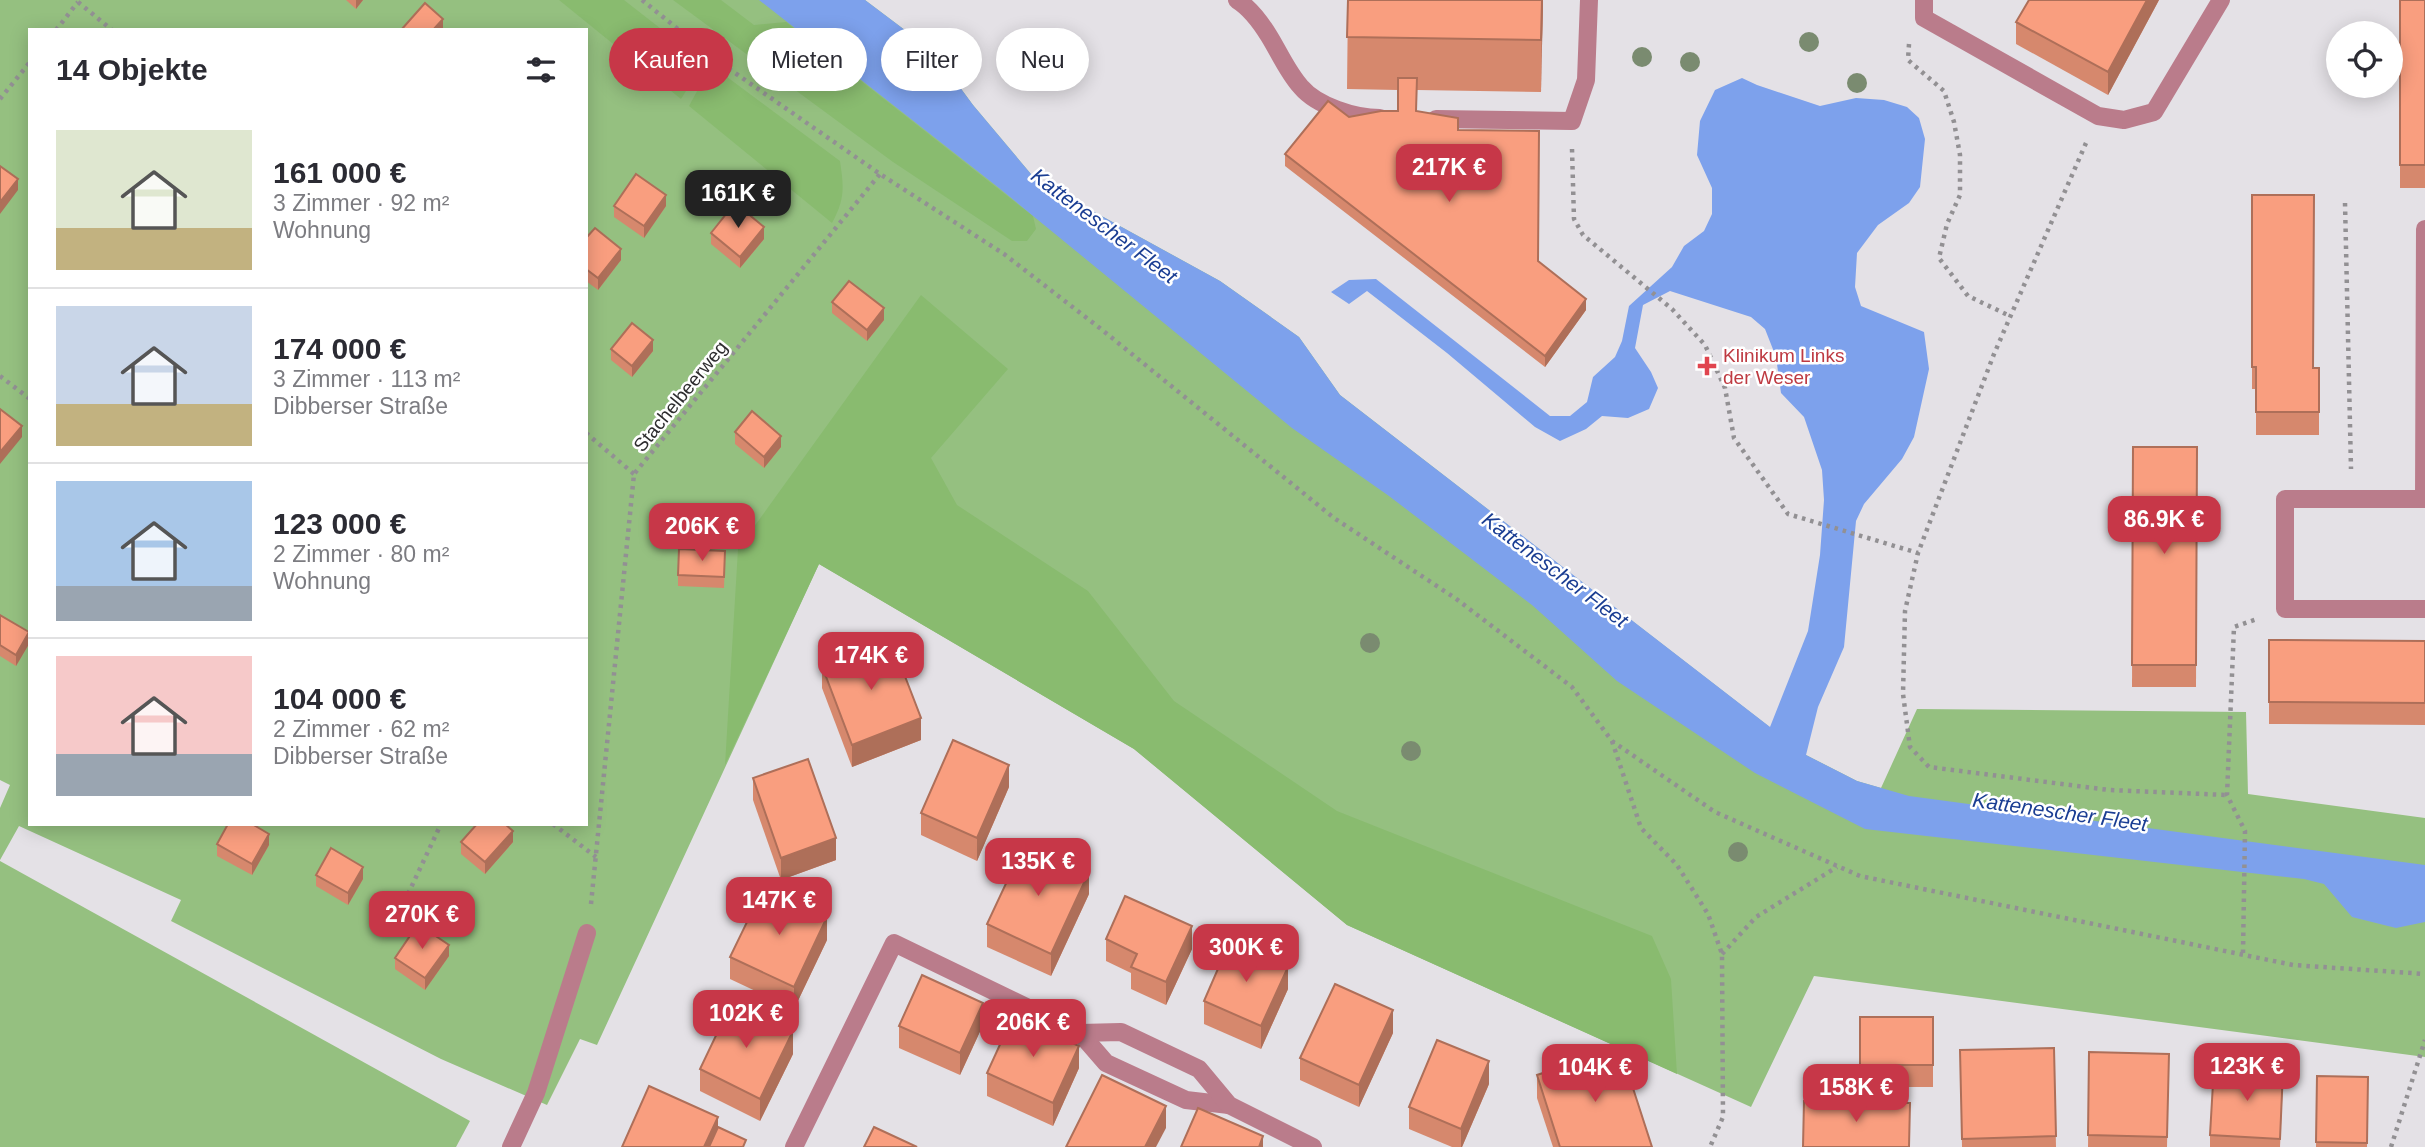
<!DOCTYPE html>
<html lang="de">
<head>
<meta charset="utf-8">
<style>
  :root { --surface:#fff; --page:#f2f2f3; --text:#2b2b33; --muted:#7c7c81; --line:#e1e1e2; --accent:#c73748 }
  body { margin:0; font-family:Arial,sans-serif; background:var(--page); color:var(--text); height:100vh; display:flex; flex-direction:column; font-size:26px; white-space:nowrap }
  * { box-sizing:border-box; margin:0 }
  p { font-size:23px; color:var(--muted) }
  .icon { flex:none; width:38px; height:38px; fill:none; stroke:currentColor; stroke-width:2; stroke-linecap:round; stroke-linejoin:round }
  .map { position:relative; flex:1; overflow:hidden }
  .details { position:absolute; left:28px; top:28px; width:560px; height:798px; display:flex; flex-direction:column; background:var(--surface); border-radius:0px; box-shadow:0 4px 18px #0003 }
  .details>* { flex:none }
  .hud { position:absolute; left:609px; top:28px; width:665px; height:63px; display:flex; gap:14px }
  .controls { position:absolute; left:2326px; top:21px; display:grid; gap:14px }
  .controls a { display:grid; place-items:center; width:77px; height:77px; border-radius:50%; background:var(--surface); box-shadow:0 4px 18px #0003; font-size:35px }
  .price { position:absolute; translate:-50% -60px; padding:0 16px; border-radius:14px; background:var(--accent); color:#fff; font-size:23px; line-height:46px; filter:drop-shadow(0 2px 4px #0008) }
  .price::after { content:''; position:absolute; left:50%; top:42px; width:21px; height:16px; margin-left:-10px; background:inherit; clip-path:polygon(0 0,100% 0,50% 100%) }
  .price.active { background:#222; color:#fff }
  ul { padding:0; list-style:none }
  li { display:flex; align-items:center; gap:21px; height:175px; padding:0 28px }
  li+li { border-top:2px solid var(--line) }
  li span { display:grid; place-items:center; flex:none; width:196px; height:140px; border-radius:0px; color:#555 }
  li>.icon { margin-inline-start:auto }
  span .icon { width:84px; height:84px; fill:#fffc; stroke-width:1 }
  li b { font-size:30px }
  h2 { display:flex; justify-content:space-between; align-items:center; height:84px; padding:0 28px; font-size:30px }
  .tag { padding:0 24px; border-radius:32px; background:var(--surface); box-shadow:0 4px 18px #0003; font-size:24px; line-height:63px }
  .tag.active { background:var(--accent); color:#fff }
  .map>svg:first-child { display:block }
  .green { fill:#95c080; fill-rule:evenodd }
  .forest { fill:#89bb6f }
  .water { fill:#7da1ec }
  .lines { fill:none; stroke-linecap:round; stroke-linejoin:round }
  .path { stroke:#929093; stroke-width:4.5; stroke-dasharray:3.5 5; stroke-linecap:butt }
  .minor { stroke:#ba7c8b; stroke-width:18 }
  .tree { fill:#7a8b70 }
  .wall { fill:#d6886d }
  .shaded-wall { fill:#ae6f59 }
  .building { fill:#f99e7f; stroke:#ae6f59; stroke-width:2 }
  .health-dot { fill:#e0444e; stroke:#fff; stroke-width:2.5 }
  .labels { text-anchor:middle; stroke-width:5; stroke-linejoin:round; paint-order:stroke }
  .health-label { font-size:19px; fill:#be3a42; stroke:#fff; text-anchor:start }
  .street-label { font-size:19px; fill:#2e2d2f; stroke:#fff }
  .water-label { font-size:21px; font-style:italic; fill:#1b3e93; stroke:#fff }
</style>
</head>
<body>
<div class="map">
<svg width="2425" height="1147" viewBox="0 0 2425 1147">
  <rect width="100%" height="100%" fill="#e4e1e6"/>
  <g class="green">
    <path d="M0 0H865L934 52 973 105 1036 180 1220 281 1299 337 1340 395 1806 755 1857 781 1881 788 1917 709 2246 712 2248 794 2425 818V1057L1814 976 1751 1107 1347 925 1134 749 819 564 597 1045 580 1039 547 1105 441 1059 171 921 181 900 19 826 0 860V808L10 785 0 780ZM30 30H586V824H30Z"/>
    <path d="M0 861 470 1121 456 1147H0Z"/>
  </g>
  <g class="forest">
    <path d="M559 0H624L697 57 701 67 681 99Z"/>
    <path d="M673 0H721L754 25 786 22 1033 216 1036 229 1027 241H1012L893 162Z"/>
    <path d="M719 71 840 161C844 188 845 199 832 223L689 106 703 80Z"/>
    <path d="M921 295 1008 369 931 458 957 505 1088 591 1174 701 1337 811 1652 936 1671 979 1677 1074 1347 925 1134 749 819 564 725 765 738 549Z"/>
  </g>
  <path class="water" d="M759 0H865L934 52 973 105 1036 180 1220 281 1299 337 1340 395 1770 727 1808 631 1820 555 1824 500 1822 470 1804 417 1781 393 1776 357 1765 329 1751 317 1670 291 1643 305 1635 348 1651 372 1658 388 1649 409 1628 418 1602 416 1586 429 1560 441 1535 427 1447 353 1367 291 1349 304 1331 292 1349 280 1376 279 1550 416H1570L1587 402 1593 377 1615 357 1622 341 1629 306 1672 267 1684 246 1704 231 1712 214V188L1697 155 1700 121 1715 90 1742 78 1757 85 1820 106 1856 98 1884 100 1907 107 1919 118 1925 139 1920 187 1909 203 1878 225 1857 253 1855 287 1861 306 1924 332 1929 369 1914 437 1902 459 1864 504 1856 521 1844 647 1818 707 1806 755 1857 781 1909 796 2425 865V922L2396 928 2352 917 2324 884 2304 879 1865 829 1755 773 1617 681 1532 605 1389 496 1292 428 999 188Z"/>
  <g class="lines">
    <g class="path">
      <path d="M642 0 715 59 880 174 1004 254 1101 329 1334 518 1455 598 1572 687 1612 741 1715 812 1860 876 2293 965 2425 974"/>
      <path d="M78 2 112 30"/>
      <path d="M56 30 78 2"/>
      <path d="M1909 44 1908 60 1944 91 1954 122 1960 155V195L1947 224 1939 258 1968 296 2010 316"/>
      <path d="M0 99 30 62"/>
      <path d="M2086 143 1994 354 1918 553 1905 611 1903 694 1910 747 1929 767 2109 790 2227 795"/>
      <path d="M1572 149 1574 219 1583 235 1672 309 1705 345 1725 388 1734 438 1788 514 1918 553"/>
      <path d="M2345 203 2351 469"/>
      <path d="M0 376 30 399"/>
      <path d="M586 433 634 474"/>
      <path d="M1612 741 1641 828 1677 865 1708 914 1722 954 1723 1117 1710 1147"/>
      <path d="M553 824 596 857"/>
      <path d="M408 894 441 824"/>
      <path d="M591 904 634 474 880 174"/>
      <path d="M2243 953 2245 831 2227 795 2234 627 2257 619"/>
      <path d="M1722 954 1756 917 1837 867"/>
      <path d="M2391 1147 2425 1040"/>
    </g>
    <g class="minor">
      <path d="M1237 0C1250 8 1261 23 1269 36 1279 52 1288 73 1301 87 1317 106 1355 118 1380 118"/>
      <path d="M1924 0V18L2098 116 2124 120 2154 112 2221 0"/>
      <path d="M1436 119 1572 121 1586 80 1589 0"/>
      <path d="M2424 499 2425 229"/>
      <path d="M2425 499H2285V609H2425"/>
      <path d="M1080 1033 1106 1063 1186 1100 1229 1105"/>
      <path d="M511 1147 536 1093 587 933"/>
      <path d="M794 1147 894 943 1080 1033 1121 1032 1199 1069 1229 1105 1313 1147"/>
    </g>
  </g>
  <g class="tree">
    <circle cx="1809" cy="42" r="10"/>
    <circle cx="1642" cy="57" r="10"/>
    <circle cx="1690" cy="62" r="10"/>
    <circle cx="1857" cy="83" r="10"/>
    <circle cx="1370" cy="643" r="10"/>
    <circle cx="1411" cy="751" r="10"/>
    <circle cx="1738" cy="852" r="10"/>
  </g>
  <g class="wall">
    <path d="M346 0H363L356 9Z"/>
    <path d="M1348 0H1543L1541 92 1417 90V111L1458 130 1538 262 1586 310 1545 367 1285 166V154L1349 117 1398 111V90L1347 89Z"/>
    <path d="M2159 0 2108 95 2016 44V22Z"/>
    <rect x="2400" y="0" width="25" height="188"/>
    <path d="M2252 195 2313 368H2319V435H2256V389H2252Z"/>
    <path d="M614 206H666L644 238 614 217Z"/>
    <path d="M711 233 764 239 740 268 711 244Z"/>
    <path d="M586 238 621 260 598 290 586 281Z"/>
    <path d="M832 302 884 320 867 341 832 313Z"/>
    <path d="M611 349 653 351 632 377 611 360Z"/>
    <path d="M735 432 781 447 764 468 735 444Z"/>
    <path d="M2133 447H2197L2196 687H2132Z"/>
    <path d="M725 563 724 588 678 586V575Z"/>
    <path d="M0 615 29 644 16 666 0 656Z"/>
    <path d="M2269 640 2425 641V725L2269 724Z"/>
    <path d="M822 666 921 740 852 767 822 688Z"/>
    <path d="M753 778 836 860 781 880 753 800Z"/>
    <path d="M1009 787 977 861 921 835V813Z"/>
    <path d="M461 842H513L485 874 461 854Z"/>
    <path d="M217 844 269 845 252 875 217 856Z"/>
    <path d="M316 875 363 879 348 905 316 886Z"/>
    <path d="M1089 894 1051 976 987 947V924Z"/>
    <path d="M1106 939 1192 949 1166 1005 1131 989V973L1106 961Z"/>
    <path d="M827 940 794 1009 730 979V957Z"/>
    <path d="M449 956 425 990 395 969V958Z"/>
    <path d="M1288 989 1261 1049 1204 1024V1001Z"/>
    <rect x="1860" y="1017" width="73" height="70"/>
    <path d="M983 1025 960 1075 899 1048V1026Z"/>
    <path d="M1393 1033 1359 1107 1300 1080V1058Z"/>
    <path d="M2054 1048 2056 1147H1962L1960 1050Z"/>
    <path d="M2089 1052 2169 1054 2167 1147H2088Z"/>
    <path d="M793 1054 760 1121 700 1091V1069Z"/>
    <path d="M1079 1068 1053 1126 987 1096V1073Z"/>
    <path d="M1537 1075 1652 1147H1553L1537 1098Z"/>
    <path d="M2317 1076 2368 1077 2367 1147H2316Z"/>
    <path d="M2283 1082 2280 1147H2210V1135Z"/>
    <path d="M1489 1084 1462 1147H1452L1409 1129V1107Z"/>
  </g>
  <g class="shaded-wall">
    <path d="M356 0H363L356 9Z"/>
    <path d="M1542 0H1543L1541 92Z"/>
    <path d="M2147 0H2159L2108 95V72Z"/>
    <path d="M443 19V30H433Z"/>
    <path d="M18 179V190L0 214V202Z"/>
    <path d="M666 195V206L644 238V226Z"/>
    <path d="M764 227V239L740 268V257Z"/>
    <path d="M621 249V260L598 290V278Z"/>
    <path d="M1586 299V310L1545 367V356Z"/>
    <path d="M884 308V320L867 341V330Z"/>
    <path d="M653 340V351L632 377V366Z"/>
    <path d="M22 426V437L0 464V452Z"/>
    <path d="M781 436V447L764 468V457Z"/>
    <path d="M29 632V644L16 666V655Z"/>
    <path d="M921 718V740L852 767V745Z"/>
    <path d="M1009 765V787L977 861V838Z"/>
    <path d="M513 831V842L485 874V862Z"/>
    <path d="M269 834V845L252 875V864Z"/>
    <path d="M836 838V860L781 880V858Z"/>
    <path d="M363 867V879L348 905V893Z"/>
    <path d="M1089 872V894L1051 976V954Z"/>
    <path d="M827 917V940L794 1009V987Z"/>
    <path d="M1192 926V949L1166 1005V982Z"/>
    <path d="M449 945V956L425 990V978Z"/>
    <path d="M1288 967V989L1261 1049V1026Z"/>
    <path d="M983 1003V1025L960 1075V1053Z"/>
    <path d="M1393 1010V1033L1359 1107V1085Z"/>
    <path d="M793 1031V1054L760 1121V1099Z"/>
    <path d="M1079 1046V1068L1053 1126V1103Z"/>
    <path d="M1489 1061V1084L1462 1147H1461V1129Z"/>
    <path d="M1166 1106V1128L1156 1147H1145Z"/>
    <path d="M718 1117V1139L714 1147H704Z"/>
    <path d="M1263 1136V1147H1259Z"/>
  </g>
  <g class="building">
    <path d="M1348 0H1542L1541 40 1347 37Z"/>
    <path d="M2029 0H2147L2108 72 2016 22Z"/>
    <rect x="2400" y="0" width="25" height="165"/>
    <path d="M425 3 443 19 433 30H401Z"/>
    <path d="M1398 78H1417L1416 111 1458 118V130L1539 131 1538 261 1586 299 1545 356 1285 154 1328 101 1349 117 1381 111H1398Z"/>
    <path d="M0 166 18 179 0 202Z"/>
    <path d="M636 174 666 195 644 226 614 206Z"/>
    <path d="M2252 195H2314L2313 368H2319V412H2256V367H2252Z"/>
    <path d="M735 203 764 227 740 257 711 233Z"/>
    <path d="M595 228 621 249 598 278 586 269V238Z"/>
    <path d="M849 281 884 308 867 330 832 302Z"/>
    <path d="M632 323 653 340 632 366 611 349Z"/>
    <path d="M0 409 22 426 0 452Z"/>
    <path d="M752 411 781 436 764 457 735 432Z"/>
    <path d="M2133 447H2197L2196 665H2132Z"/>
    <path d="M679 549 725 551 724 577 678 575Z"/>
    <path d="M0 615 29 632 16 655 0 645Z"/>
    <path d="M891 640 921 718 852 745 822 666Z"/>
    <path d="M2269 640 2425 641V703L2269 702Z"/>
    <path d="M953 740 1009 765 977 838 921 813Z"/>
    <path d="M808 759 836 838 781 858 753 778Z"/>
    <path d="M228 824H252L269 834 252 864 217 844Z"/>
    <path d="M477 824H505L513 831 485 862 461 842Z"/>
    <path d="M1025 843 1089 872 1051 954 987 924Z"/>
    <path d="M331 848 363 867 348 893 316 875Z"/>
    <path d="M764 887 827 917 794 987 730 957Z"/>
    <path d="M1125 896 1192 926 1166 982 1131 967 1137 954 1106 939Z"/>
    <path d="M418 924 449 945 425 978 395 958Z"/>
    <path d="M1230 941 1288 967 1261 1026 1204 1001Z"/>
    <path d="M922 975 983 1003 960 1053 899 1026Z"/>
    <path d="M1335 984 1393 1010 1359 1085 1300 1058Z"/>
    <path d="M732 1002 793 1031 760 1099 700 1069Z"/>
    <path d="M1013 1016 1079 1046 1053 1103 987 1073Z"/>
    <rect x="1860" y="1017" width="73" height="48"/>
    <path d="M1437 1040 1489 1061 1461 1129 1409 1107Z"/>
    <path d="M1620 1048 1652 1147H1560L1537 1075Z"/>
    <path d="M2054 1048 2056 1136 1962 1139 1960 1050Z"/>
    <path d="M2089 1052 2169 1054 2167 1137 2088 1135Z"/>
    <path d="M2214 1066 2283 1070 2280 1139 2210 1135Z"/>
    <path d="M1102 1075 1166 1106 1145 1147H1066Z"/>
    <path d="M2317 1076 2368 1077 2367 1143 2316 1142Z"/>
    <path d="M649 1086 718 1117 704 1147H622Z"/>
    <path d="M1804 1101 1910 1103 1909 1147H1803Z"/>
    <path d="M1198 1108 1263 1136 1259 1147H1181Z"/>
    <path d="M718 1127 746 1140 743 1147H709Z"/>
    <path d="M874 1127 917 1147H864Z"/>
  </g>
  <path class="health-dot" d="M1703.5 355.5h7v7h7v7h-7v7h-7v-7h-7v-7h7z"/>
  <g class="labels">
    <g class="health-label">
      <text x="1723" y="362">Klinikum Links<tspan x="1723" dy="22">der Weser</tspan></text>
    </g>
    <g class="street-label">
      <text transform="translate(680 396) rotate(-51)" y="7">Stachelbeerweg</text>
    </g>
    <g class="water-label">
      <text transform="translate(1104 226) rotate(37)" y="7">Kattenescher Fleet</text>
      <text transform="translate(1555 570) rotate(37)" y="7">Kattenescher Fleet</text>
      <text transform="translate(2060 812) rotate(8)" y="7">Kattenescher Fleet</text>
    </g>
  </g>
</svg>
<div class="controls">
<a><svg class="icon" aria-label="locate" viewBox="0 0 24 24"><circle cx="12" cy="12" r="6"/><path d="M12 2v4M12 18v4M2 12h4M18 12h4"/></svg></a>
</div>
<b class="price" style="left:1449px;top:204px">217K €</b>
<b class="price active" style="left:738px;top:230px">161K €</b>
<b class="price" style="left:2164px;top:556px">86.9K €</b>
<b class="price" style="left:702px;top:563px">206K €</b>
<b class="price" style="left:871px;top:692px">174K €</b>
<b class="price" style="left:1038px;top:898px">135K €</b>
<b class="price" style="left:779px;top:937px">147K €</b>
<b class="price" style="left:422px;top:951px">270K €</b>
<b class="price" style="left:1246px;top:984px">300K €</b>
<b class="price" style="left:746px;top:1050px">102K €</b>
<b class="price" style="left:1033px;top:1059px">206K €</b>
<b class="price" style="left:2247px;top:1103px">123K €</b>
<b class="price" style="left:1595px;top:1104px">104K €</b>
<b class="price" style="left:1856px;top:1124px">158K €</b>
<div class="hud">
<a class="tag active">Kaufen</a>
<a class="tag">Mieten</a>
<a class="tag">Filter</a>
<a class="tag">Neu</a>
</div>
<section class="details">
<h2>14 Objekte<svg class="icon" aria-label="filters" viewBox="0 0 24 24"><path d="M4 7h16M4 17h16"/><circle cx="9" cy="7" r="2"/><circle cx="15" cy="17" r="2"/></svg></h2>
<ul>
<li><span style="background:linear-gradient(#dfe7d0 70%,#c2b280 0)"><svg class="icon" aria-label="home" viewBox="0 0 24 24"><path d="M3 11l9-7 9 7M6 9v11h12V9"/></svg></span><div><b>161 000 €</b><p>3 Zimmer · 92 m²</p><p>Wohnung</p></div></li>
<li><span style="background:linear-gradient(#c9d6e8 70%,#c2b280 0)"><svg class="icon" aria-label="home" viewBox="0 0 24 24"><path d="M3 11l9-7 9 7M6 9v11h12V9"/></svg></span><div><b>174 000 €</b><p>3 Zimmer · 113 m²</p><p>Dibberser Straße</p></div></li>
<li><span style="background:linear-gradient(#a9c7e8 75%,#9aa5b1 0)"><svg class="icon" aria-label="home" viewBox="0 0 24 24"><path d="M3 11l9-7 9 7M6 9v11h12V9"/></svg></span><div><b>123 000 €</b><p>2 Zimmer · 80 m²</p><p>Wohnung</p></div></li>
<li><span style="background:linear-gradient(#f6c9c9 70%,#9aa5b1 0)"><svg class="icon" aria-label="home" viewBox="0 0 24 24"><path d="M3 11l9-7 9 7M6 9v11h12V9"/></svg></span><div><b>104 000 €</b><p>2 Zimmer · 62 m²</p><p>Dibberser Straße</p></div></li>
</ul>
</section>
</div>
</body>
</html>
